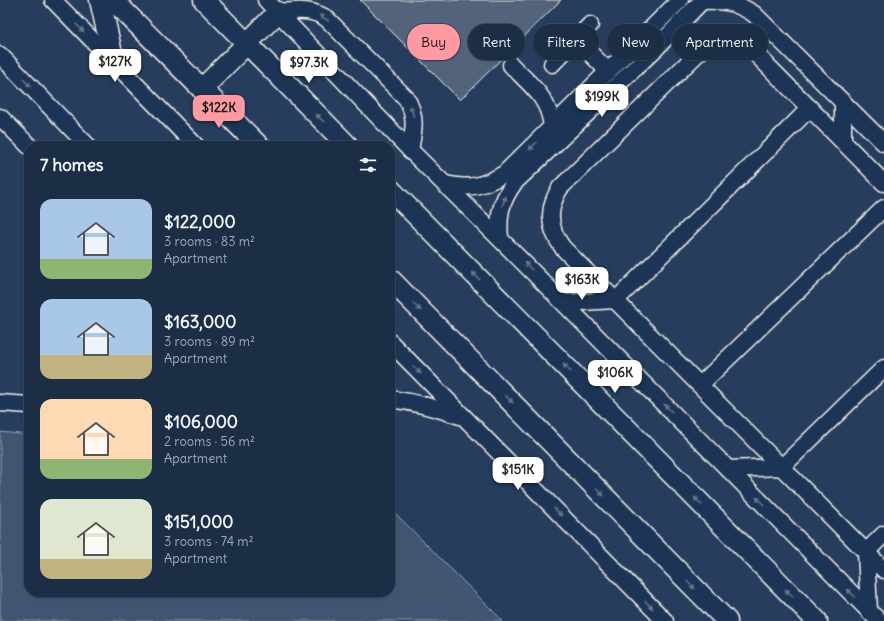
<!DOCTYPE html>
<html lang="en">
<head>
<meta charset="utf-8">
<style>
  :root { --surface:#1c2e46; --page:#25364d; --text:#f1f3f6; --muted:#a0a8b3; --line:#3a4a5f; --accent:#ff9aa2 }
  body { margin:0; font-family:Delius,sans-serif; background:var(--page); color:var(--text); height:100vh; display:flex; flex-direction:column; font-size:15px; white-space:nowrap }
  * { box-sizing:border-box; margin:0 }
  p { font-size:13px; color:var(--muted) }
  .icon { flex:none; width:22px; height:22px; fill:none; stroke:currentColor; stroke-width:2; stroke-linecap:round; stroke-linejoin:round }
  .map { position:relative; flex:1; overflow:hidden }
  .side { position:absolute; left:24px; top:141px; width:371px; height:456px; display:flex; flex-direction:column; background:var(--surface); border-radius:16px; box-shadow:0 1px 3px #0004,0 0 0 1px var(--line) }
  .side>* { flex:none }
  .banner { position:absolute; left:407px; top:24px; width:380px; height:36px; display:flex; gap:8px }
  .price { position:absolute; translate:-50% -34px; padding:0 9px; border-radius:8px; background:#fff; color:#222; font-size:13px; line-height:26px; filter:drop-shadow(0 1px 2px #0008) }
  .price::after { content:''; position:absolute; left:50%; top:24px; width:12px; height:9px; margin-left:-6px; background:inherit; clip-path:polygon(0 0,100% 0,50% 100%) }
  .price.on { background:var(--accent); color:#111 }
  ul { padding:0; list-style:none }
  li { display:flex; align-items:center; gap:12px; height:100px; padding:0 16px }
  li span { display:grid; place-items:center; flex:none; width:112px; height:80px; border-radius:12px; color:#555 }
  li>.icon { margin-inline-start:auto }
  span .icon { width:48px; height:48px; fill:#fffc; stroke-width:1 }
  li b { font-size:17px }
  h2 { display:flex; justify-content:space-between; align-items:center; height:48px; padding:0 16px; font-size:17px }
  .chip { padding:0 14px; border-radius:18px; background:var(--surface); box-shadow:0 1px 3px #0004,0 0 0 1px var(--line); font-size:14px; line-height:36px }
  .chip.on { background:var(--accent); color:#111 }
  .map>svg:first-child { display:block }
  .green { fill:#40546f; stroke:#9aa2ac }
  .building { fill:#52647b; stroke:#f4f1e8 }
  .lines { fill:none; stroke-linecap:round; stroke-linejoin:round }
  .minor-casing { stroke:#f4f1e8; stroke-width:19 }
  .major-casing { stroke:#f4f1e8; stroke-width:23 }
  .minor { stroke:#1d3557; stroke-width:16 }
  .major { stroke:#1d3557; stroke-width:20 }
  .oneway { fill:#68778a }
</style>
</head>
<body>
<div class="map">
<svg width="884" height="621" viewBox="0 0 884 621">
  <rect width="100%" height="100%" fill="#263d5d"/>
  <filter id="ink" filterUnits="userSpaceOnUse"><feTurbulence type="fractalNoise" baseFrequency=".025" numOctaves="2"/><feDisplacementMap in="SourceGraphic" scale="8" xChannelSelector="R" yChannelSelector="G"/><feConvolveMatrix kernelMatrix="1 2 1 2 8 2 1 2 1" color-interpolation-filters="sRGB"/></filter>
  <g filter="url(#ink)">
    <path class="green" d="M0 432 29 435V592H390V508L503 621H0Z"/>
    <path class="building" d="M360 0H561L460 100Z"/>
    <g class="lines">
      <g class="minor-casing">
        <g id="minor">
          <path d="M53 0 196 146"/>
          <path d="M266 0 410 150 500 239 879 621"/>
          <path d="M702 1C724 0 735 2 754 14L884 143"/>
          <path d="M278 12C297 11 309 8 326 18L406 98C417 116 414 130 410 150"/>
          <path d="M576 39 608 71"/>
          <path d="M0 55 88 146"/>
          <path d="M552 64 590 25"/>
          <path d="M511 65C530 85 549 97 552 127"/>
          <path d="M0 117 29 146"/>
          <path d="M843 141V102"/>
          <path d="M884 183 751 49C732 38 716 39 699 52L560 188C547 209 548 228 563 248L884 570"/>
          <path d="M445 184C471 189 481 187 504 174L680 0"/>
          <path d="M500 239C498 215 500 203 514 183L655 49 703 0"/>
          <path d="M564 303 616 300 810 108"/>
          <path d="M390 342 665 621"/>
          <path d="M700 385 884 208"/>
          <path d="M390 399C414 402 437 408 460 416"/>
          <path d="M0 403 29 405"/>
          <path d="M728 469 782 467 884 368"/>
          <path d="M869 611 866 552 884 534"/>
        </g>
      </g>
      <g class="major-casing">
        <g id="major">
          <path d="M100 0 114 62"/>
          <path d="M113 0 259 146"/>
          <path d="M204 0 348 146"/>
          <path d="M202 89 278 12"/>
          <path d="M390 189 817 621"/>
          <path d="M390 279 727 621"/>
        </g>
      </g>
      <use href="#minor" class="minor"/>
      <use href="#major" class="major"/>
    </g>
    <defs><path id="oneway-solid" d="M-6-.8H1V-3.2L6.5 0L1 3.2V.8H-6Z"/></defs>
    <g class="oneway">
      <use href="#oneway-solid" transform="translate(324 18) rotate(-147)"/>
      <use href="#oneway-solid" transform="translate(80 28) rotate(45)"/>
      <use href="#oneway-solid" transform="translate(27 83) rotate(46)"/>
      <use href="#oneway-solid" transform="translate(412 111) rotate(-106)"/>
      <use href="#oneway-solid" transform="translate(320 118) rotate(-135)"/>
      <use href="#oneway-solid" transform="translate(533 146) rotate(135)"/>
      <use href="#oneway-solid" transform="translate(504 201) rotate(-69)"/>
      <use href="#oneway-solid" transform="translate(528 266) rotate(-135)"/>
      <use href="#oneway-solid" transform="translate(476 276) rotate(-135)"/>
      <use href="#oneway-solid" transform="translate(417 307) rotate(45)"/>
      <use href="#oneway-solid" transform="translate(567 368) rotate(-135)"/>
      <use href="#oneway-solid" transform="translate(417 370) rotate(45)"/>
      <use href="#oneway-solid" transform="translate(509 399) rotate(45)"/>
      <use href="#oneway-solid" transform="translate(668 408) rotate(-135)"/>
      <use href="#oneway-solid" transform="translate(600 492) rotate(45)"/>
      <use href="#oneway-solid" transform="translate(698 501) rotate(-135)"/>
      <use href="#oneway-solid" transform="translate(760 501) rotate(-135)"/>
      <use href="#oneway-solid" transform="translate(558 512) rotate(45)"/>
      <use href="#oneway-solid" transform="translate(691 585) rotate(45)"/>
      <use href="#oneway-solid" transform="translate(789 593) rotate(-135)"/>
      <use href="#oneway-solid" transform="translate(851 593) rotate(-135)"/>
      <use href="#oneway-solid" transform="translate(649 605) rotate(45)"/>
    </g>
  </g>
</svg>
<b class="price" style="left:115px;top:83px">$127K</b>
<b class="price" style="left:309px;top:84px">$97.3K</b>
<b class="price" style="left:602px;top:118px">$199K</b>
<b class="price on" style="left:219px;top:129px">$122K</b>
<b class="price" style="left:582px;top:301px">$163K</b>
<b class="price" style="left:615px;top:394px">$106K</b>
<b class="price" style="left:518px;top:491px">$151K</b>
<div class="banner">
<a class="chip on">Buy</a>
<a class="chip">Rent</a>
<a class="chip">Filters</a>
<a class="chip">New</a>
<a class="chip">Apartment</a>
</div>
<section class="side">
<h2>7 homes<svg class="icon" aria-label="filters" viewBox="0 0 24 24"><path d="M4 7h16M4 17h16"/><circle cx="9" cy="7" r="2"/><circle cx="15" cy="17" r="2"/></svg></h2>
<ul>
<li><span style="background:linear-gradient(#a9c7e8 75%,#8fb573 0)"><svg class="icon" aria-label="home" viewBox="0 0 24 24"><path d="M3 11l9-7 9 7M6 9v11h12V9"/></svg></span><div><b>$122,000</b><p>3 rooms · 83 m²</p><p>Apartment</p></div></li>
<li><span style="background:linear-gradient(#a9c7e8 70%,#c2b280 0)"><svg class="icon" aria-label="home" viewBox="0 0 24 24"><path d="M3 11l9-7 9 7M6 9v11h12V9"/></svg></span><div><b>$163,000</b><p>3 rooms · 89 m²</p><p>Apartment</p></div></li>
<li><span style="background:linear-gradient(#ffd9b3 75%,#8fb573 0)"><svg class="icon" aria-label="home" viewBox="0 0 24 24"><path d="M3 11l9-7 9 7M6 9v11h12V9"/></svg></span><div><b>$106,000</b><p>2 rooms · 56 m²</p><p>Apartment</p></div></li>
<li><span style="background:linear-gradient(#dfe7d0 75%,#c2b280 0)"><svg class="icon" aria-label="home" viewBox="0 0 24 24"><path d="M3 11l9-7 9 7M6 9v11h12V9"/></svg></span><div><b>$151,000</b><p>3 rooms · 74 m²</p><p>Apartment</p></div></li>
</ul>
</section>
</div>
</body>
</html>
